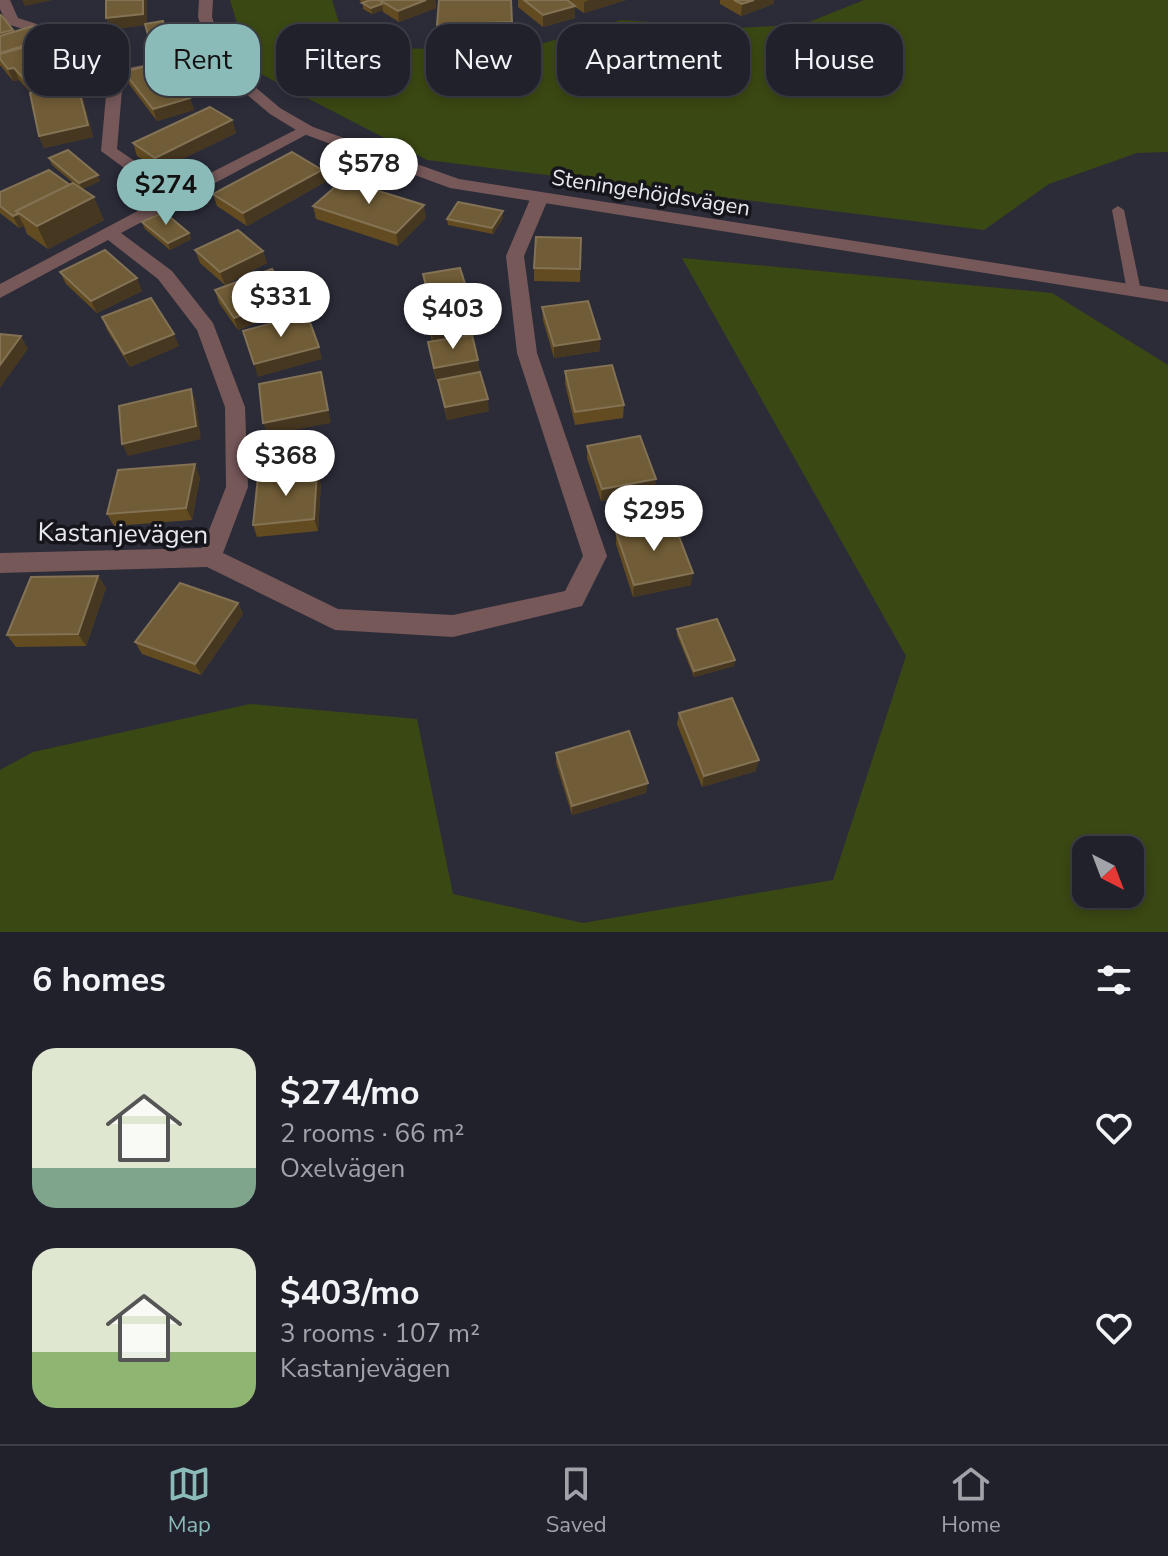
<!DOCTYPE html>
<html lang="en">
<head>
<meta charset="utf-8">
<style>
  :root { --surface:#21212b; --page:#2d2e37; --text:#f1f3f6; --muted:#a2a3a9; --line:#3e3e47; --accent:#8bbbb9 }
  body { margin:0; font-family:"Nunito Sans",sans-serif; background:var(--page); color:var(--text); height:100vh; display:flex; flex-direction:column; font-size:30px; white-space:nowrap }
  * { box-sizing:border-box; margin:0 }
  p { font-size:26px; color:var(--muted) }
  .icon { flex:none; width:44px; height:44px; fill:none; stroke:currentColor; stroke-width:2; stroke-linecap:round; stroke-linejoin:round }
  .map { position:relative; height:932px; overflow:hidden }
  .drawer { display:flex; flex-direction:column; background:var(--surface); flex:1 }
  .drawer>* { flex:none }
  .guide { position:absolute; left:24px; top:24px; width:1120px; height:72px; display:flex; gap:16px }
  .needle { width:52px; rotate:138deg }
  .tools { position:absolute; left:1072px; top:836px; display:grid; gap:16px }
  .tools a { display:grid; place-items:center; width:72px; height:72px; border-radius:16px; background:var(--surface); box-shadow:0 4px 12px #0003,0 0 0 2px var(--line); font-size:40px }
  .price { position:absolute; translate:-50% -68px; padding:0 18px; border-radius:28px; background:#fff; color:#222; font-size:26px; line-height:52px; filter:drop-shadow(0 2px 4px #0008) }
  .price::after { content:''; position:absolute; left:50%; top:48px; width:24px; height:18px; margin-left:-12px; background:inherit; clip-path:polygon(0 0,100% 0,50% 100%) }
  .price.active { background:var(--accent); color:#111 }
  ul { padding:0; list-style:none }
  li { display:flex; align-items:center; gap:24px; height:200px; padding:0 32px }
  li span { display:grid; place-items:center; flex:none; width:224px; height:160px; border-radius:24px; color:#555 }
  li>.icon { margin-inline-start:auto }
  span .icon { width:96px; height:96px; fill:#fffc; stroke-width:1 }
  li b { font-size:34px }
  h2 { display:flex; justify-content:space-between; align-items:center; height:96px; padding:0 32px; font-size:34px }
  .tag { padding:0 28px; border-radius:24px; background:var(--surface); box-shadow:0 4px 12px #0003,0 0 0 2px var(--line); font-size:28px; line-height:72px }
  .tag.active { background:var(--accent); color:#111 }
  .tab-bar { display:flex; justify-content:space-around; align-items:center; height:112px; border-top:2px solid var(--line); background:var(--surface); font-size:22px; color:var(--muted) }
  .tab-bar a { display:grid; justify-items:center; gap:4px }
  .tab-bar .active { color:var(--accent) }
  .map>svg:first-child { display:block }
  .green { fill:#3a4813; fill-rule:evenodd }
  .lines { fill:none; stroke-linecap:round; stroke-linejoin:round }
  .service { fill:#765859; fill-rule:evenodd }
  .minor { fill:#765859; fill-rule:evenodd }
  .tertiary { fill:#765859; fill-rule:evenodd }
  .wall { fill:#624b20 }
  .shaded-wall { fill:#463720 }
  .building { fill:#705c36; stroke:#837254; stroke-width:2 }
  .labels { text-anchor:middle; stroke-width:7; stroke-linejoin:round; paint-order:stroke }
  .far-street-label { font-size:22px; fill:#e8e8f1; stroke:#15151b }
  .street-label { font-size:26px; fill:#e8e8f1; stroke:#15151b }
</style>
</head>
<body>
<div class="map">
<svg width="1168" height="932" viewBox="0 0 1168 932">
  <rect width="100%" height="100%" fill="#2c2c39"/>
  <g class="green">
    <path d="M230 0H332L340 26 395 48 518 51 621 20 740 28 804 24 864 0H1168V152L1137 153 1049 184 984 230 427 160 251 69Z"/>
    <path d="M682 258 1052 293 1168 365V932H0V770L33 752 250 704 417 719 453 894 583 923 833 880 906 656ZM1086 850H1130V894H1086Z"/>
  </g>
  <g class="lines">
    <path class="service" d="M1118 206 1124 210 1141 291 1134 295 1127 291 1112 210Z"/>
    <path class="minor" d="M0 0H10L18 18 81 38 123 69 222 50V56L123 78 117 149 177 190 301 127 307 125 315 130 121 233 172 271 213 323 245 407 248 487 223 553 338 609 453 615 565 591 583 556 517 353 506 256 531 197 534 193H546L549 197 524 256 537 353 607 556 582 606 453 637 335 630 207 567 0 573V553L202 548 226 487 225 407 197 330 158 279 108 240 0 298V284L164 197 101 151 108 73 71 44 7 24 0 9Z"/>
    <path class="tertiary" d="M199 0H213L212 17 224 52 248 81 280 108 313 127 459 179 1168 290V302L450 188 301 133 270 114 238 87 210 53 198 17Z"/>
  </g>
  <g class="wall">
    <path d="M359 0H435L436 8 399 22 383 12V10L372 14 363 9V3Z"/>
    <path d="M511 0 513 34 439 37 437 25Z"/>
    <path d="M518 0H626L584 13 575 7V18L543 27 518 7Z"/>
    <path d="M720 0H774L773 4 741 16 720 4Z"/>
    <path d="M0 15 14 32 45 39 79 80 54 88 82 95 93 137 44 148 39 136 31 93 19 80 13 81 1 66H0Z"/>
    <path d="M124 72 190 98 194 110 157 121 129 84Z"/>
    <path d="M232 120 236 133 159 170 137 156 133 143Z"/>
    <path d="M49 158 100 181 82 189 104 220 48 249 27 234 24 226 19 228 0 213V192L70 185 77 186 52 165Z"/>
    <path d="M322 170 325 182 247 226 217 206 213 194Z"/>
    <path d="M313 206 426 218 398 246 316 219Z"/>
    <path d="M503 218 493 234 448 225 447 219Z"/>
    <path d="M142 222 189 233 191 239 170 250 145 229Z"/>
    <path d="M581 238 580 282 534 281V268Z"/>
    <path d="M195 250 263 251 267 263 225 285 200 263Z"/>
    <path d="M60 272 142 291 97 313 66 284Z"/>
    <path d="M423 274 467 290 469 302 467 303 474 323 475 336H472L489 411 447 420 438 380H436L430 354 428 342 432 341 426 321 424 308 430 307Z"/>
    <path d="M215 290 295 308 238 330 219 303Z"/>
    <path d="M542 307 600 339V351L554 358 543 320Z"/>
    <path d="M102 317 179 346 130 367 107 330Z"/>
    <path d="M565 371 624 405 623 418 575 425 565 384Z"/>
    <path d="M587 446 655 491 601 501 587 458Z"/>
    <path d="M200 477 192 520 114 526 107 514Z"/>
    <path d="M321 483 318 531 257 537 253 525Z"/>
    <path d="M616 532 691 585 633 597 616 544Z"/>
    <path d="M98 576 106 588 86 646 16 647 7 635Z"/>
    <path d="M238 603 243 614 201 675 142 654 135 642Z"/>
    <path d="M677 629 735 660 734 666 694 677 677 635Z"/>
    <path d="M679 713 756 771 702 787 677 724Z"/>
    <path d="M556 753 646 793 572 815 556 763Z"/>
  </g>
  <g class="shaded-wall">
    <path d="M22 0H53L25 6Z"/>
    <path d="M143 0H147V25L110 30 106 18Z"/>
    <path d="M426 0H435L436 8 399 22 398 11Z"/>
    <path d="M589 0H626L584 13V2Z"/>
    <path d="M754 0H774L773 4 741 16 742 4Z"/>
    <path d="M382 4 383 10 372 14 371 8Z"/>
    <path d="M575 6V18L543 27V15Z"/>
    <path d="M122 35 126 52 108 56 106 49Z"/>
    <path d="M167 35 169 41 150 44 149 38Z"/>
    <path d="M45 39 50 51 0 59V53Z"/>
    <path d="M14 68 19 80 13 81 8 69Z"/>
    <path d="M75 68 79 80 33 95 28 83Z"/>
    <path d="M77 83 82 95 93 137 44 148 39 136Z"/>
    <path d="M190 98 194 110 157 121 153 109Z"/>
    <path d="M232 120 236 133 159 170 155 158Z"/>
    <path d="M322 170 325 182 247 226 243 213Z"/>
    <path d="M98 175 100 181 82 189 79 183Z"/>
    <path d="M94 197 104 220 48 249 37 226Z"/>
    <path d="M424 205 426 218 398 246 396 233Z"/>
    <path d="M503 211V218L493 234 492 228Z"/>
    <path d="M18 214 24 226 19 228 13 216Z"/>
    <path d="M189 233 191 239 170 250 168 243Z"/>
    <path d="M263 251 267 263 225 285 220 272Z"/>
    <path d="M137 278 142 291 97 313 91 301Z"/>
    <path d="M467 290 469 302 431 309 429 297Z"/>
    <path d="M292 296 295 308 238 330 234 318Z"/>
    <path d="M474 323 475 336 433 344 432 331Z"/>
    <path d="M174 334 179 346 130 367 124 354Z"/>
    <path d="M21 336 28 349 0 388V365Z"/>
    <path d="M600 339V351L554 358V346Z"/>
    <path d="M319 347 322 359 258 377 254 364Z"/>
    <path d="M478 360 480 373 436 380 434 368Z"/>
    <path d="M321 372 331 423 268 435 263 423Z"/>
    <path d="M191 389 196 402 201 439 128 456 122 444Z"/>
    <path d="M488 399 489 411 447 420 445 407Z"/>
    <path d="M195 464 200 477 192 520 186 508Z"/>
    <path d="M317 471 321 483 318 531 314 519Z"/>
    <path d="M656 479 655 491 601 501 602 489Z"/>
    <path d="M693 573 691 585 633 597 634 585Z"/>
    <path d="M98 576 106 588 86 646 78 634Z"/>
    <path d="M238 603 243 614 201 675 195 664Z"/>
    <path d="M735 660 734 666 694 677V671Z"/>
    <path d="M759 760 756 771 702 787 704 776Z"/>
    <path d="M648 783 646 793 572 815V806Z"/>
  </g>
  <g class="building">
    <path d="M106 0H143V14L106 18Z"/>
    <path d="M370 0H383L381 1 382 4 371 8 362 3Z"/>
    <path d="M383 0H426L398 11 381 1Z"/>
    <path d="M439 0H511L512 22 437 25Z"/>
    <path d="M524 0H567L575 6 543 15Z"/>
    <path d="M734 0H754L742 4Z"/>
    <path d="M0 15H1L13 30 0 33Z"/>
    <path d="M163 21 167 35 149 38 145 24Z"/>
    <path d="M33 26 45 39 0 53V36Z"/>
    <path d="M120 29 124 46 106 49 102 32Z"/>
    <path d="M49 40 75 68 28 83 14 68 8 69 0 59V54Z"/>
    <path d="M160 62 190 98 153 109 124 72Z"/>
    <path d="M77 83 88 125 39 136 30 93Z"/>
    <path d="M210 107 232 120 155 158 133 143Z"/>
    <path d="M68 150 98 175 79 183 49 158Z"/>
    <path d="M292 152 322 170 243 213 213 194Z"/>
    <path d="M49 170 70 185 16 211 18 214 13 216 0 206V192Z"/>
    <path d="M343 180 424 205 396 233 313 206Z"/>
    <path d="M73 183 94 197 37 226 16 211Z"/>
    <path d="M458 202 503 211 492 228 447 219Z"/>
    <path d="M164 212 189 233 168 243 142 222Z"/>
    <path d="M238 230 263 251 220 272 195 250Z"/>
    <path d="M536 237 581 238 580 269 534 268Z"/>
    <path d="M105 250 137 278 91 301 60 272Z"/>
    <path d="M460 268 467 290 429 297 423 274Z"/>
    <path d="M272 269 292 296 234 318 215 290Z"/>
    <path d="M151 298 174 334 124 354 102 317Z"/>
    <path d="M466 300 474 323 432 331 424 308Z"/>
    <path d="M588 301 600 339 554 346 542 307Z"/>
    <path d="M307 314 319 347 254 364 243 331Z"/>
    <path d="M0 334 21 336 0 365Z"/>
    <path d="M472 335 478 360 434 368 428 342Z"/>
    <path d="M612 365 624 405 575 412 565 371Z"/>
    <path d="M321 372 328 410 263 423 259 384Z"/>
    <path d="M480 372 488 399 445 407 438 380Z"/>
    <path d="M191 389 196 426 122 444 119 406Z"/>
    <path d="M640 436 656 479 602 489 587 446Z"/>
    <path d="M195 464 186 508 107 514 118 470Z"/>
    <path d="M317 471 314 519 253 525 258 477Z"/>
    <path d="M673 521 693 573 634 585 616 532Z"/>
    <path d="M98 576 78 634 7 635 31 577Z"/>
    <path d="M180 583 238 603 195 664 135 642Z"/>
    <path d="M717 619 735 660 694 671 677 629Z"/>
    <path d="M732 698 759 760 704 776 679 713Z"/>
    <path d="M629 731 648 783 572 806 556 753Z"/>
  </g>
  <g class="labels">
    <g class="far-street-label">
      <text transform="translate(651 192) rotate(9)" y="8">Steningehöjdsvägen</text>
    </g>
    <g class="street-label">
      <text transform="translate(123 533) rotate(1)" y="9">Kastanjevägen</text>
    </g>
  </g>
</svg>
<div class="tools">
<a><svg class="needle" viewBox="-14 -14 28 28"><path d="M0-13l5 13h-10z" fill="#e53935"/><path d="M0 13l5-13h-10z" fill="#a2a3a9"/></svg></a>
</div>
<b class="price" style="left:369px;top:206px">$578</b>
<b class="price active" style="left:166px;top:227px">$274</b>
<b class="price" style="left:281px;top:339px">$331</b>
<b class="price" style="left:453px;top:351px">$403</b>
<b class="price" style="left:286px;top:498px">$368</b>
<b class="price" style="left:654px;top:553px">$295</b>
<div class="guide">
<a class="tag">Buy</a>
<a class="tag active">Rent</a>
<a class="tag">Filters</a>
<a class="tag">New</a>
<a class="tag">Apartment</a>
<a class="tag">House</a>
</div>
</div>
<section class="drawer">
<h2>6 homes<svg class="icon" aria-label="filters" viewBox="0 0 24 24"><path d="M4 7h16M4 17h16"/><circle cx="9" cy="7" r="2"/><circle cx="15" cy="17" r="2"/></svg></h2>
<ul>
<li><span style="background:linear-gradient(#dfe7d0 75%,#7fa58c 0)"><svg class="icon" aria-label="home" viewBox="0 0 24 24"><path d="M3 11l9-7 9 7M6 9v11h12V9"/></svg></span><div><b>$274/mo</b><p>2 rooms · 66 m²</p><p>Oxelvägen</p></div><svg class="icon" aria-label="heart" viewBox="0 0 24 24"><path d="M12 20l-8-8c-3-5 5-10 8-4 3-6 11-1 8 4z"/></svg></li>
<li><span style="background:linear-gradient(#dfe7d0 65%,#8fb573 0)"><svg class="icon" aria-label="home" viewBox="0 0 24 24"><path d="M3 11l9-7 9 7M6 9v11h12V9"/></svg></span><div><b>$403/mo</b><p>3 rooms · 107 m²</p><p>Kastanjevägen</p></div><svg class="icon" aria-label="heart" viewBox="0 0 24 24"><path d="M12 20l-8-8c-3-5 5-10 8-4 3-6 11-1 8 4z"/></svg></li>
</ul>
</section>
<nav class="tab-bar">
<a class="active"><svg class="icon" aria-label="map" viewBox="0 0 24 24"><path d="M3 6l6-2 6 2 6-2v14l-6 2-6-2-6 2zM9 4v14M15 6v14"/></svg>Map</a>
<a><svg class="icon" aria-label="saved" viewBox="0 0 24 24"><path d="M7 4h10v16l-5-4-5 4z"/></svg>Saved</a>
<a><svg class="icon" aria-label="home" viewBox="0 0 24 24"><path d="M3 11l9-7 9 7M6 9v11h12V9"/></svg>Home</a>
</nav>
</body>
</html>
